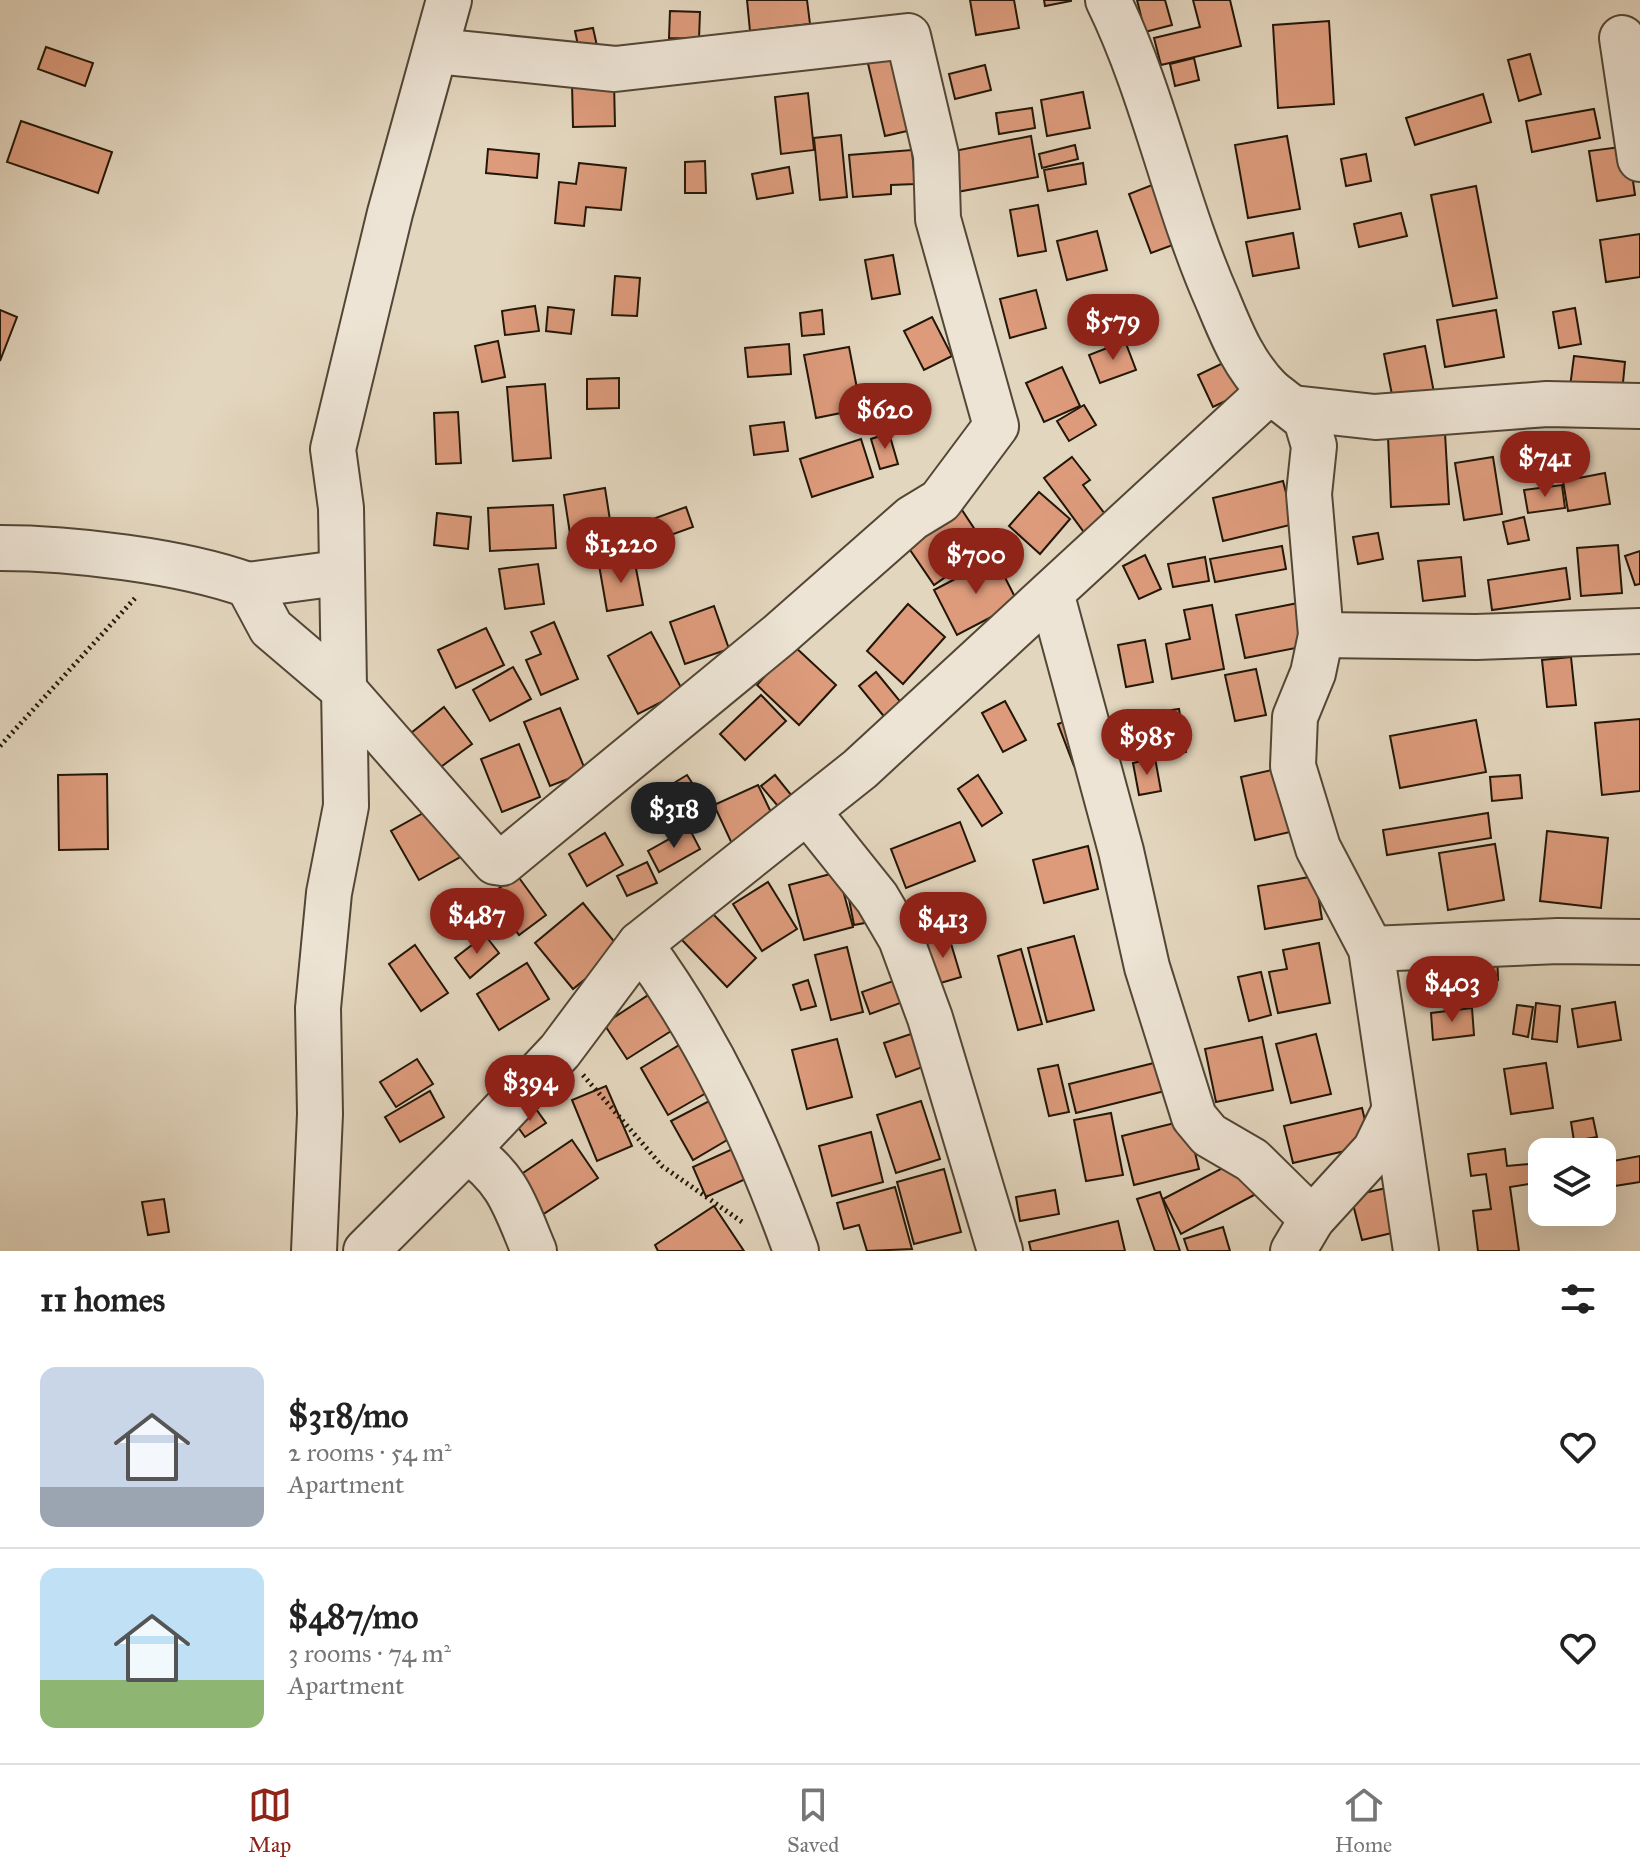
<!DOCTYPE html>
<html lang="en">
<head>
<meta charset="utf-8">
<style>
  :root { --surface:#fff; --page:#f6f6f6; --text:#222; --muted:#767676; --line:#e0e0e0; --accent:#8f2418 }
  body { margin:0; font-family:"IM FELL Great Primer",serif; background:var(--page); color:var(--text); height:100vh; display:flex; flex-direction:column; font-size:30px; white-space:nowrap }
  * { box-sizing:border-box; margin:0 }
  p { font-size:26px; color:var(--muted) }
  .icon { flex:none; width:44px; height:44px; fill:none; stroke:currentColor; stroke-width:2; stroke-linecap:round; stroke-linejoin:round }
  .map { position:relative; height:1251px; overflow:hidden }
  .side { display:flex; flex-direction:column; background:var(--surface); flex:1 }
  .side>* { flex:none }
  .controls { position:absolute; left:1528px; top:1138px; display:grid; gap:16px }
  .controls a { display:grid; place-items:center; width:88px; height:88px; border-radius:16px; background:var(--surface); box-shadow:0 8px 32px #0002; font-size:40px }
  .price { position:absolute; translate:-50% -68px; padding:0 18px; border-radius:28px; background:var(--accent); color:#fff; font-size:26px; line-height:52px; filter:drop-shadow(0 2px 4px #0008) }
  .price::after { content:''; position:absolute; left:50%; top:48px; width:24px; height:18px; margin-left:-12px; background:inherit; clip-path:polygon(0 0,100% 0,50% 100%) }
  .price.on { background:#222; color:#fff }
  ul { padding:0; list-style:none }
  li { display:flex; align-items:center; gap:24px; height:200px; padding:0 40px }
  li+li { border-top:2px solid var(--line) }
  li span { display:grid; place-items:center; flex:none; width:224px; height:160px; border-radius:16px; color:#555 }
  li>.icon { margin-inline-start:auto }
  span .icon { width:96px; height:96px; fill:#fffc; stroke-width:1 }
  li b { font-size:34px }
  h2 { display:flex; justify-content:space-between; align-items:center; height:96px; padding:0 40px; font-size:34px }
  .tab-bar { display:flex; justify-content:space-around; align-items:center; height:112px; border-top:2px solid var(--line); background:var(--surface); font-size:22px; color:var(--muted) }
  .tab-bar a { display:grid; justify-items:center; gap:4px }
  .tab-bar .on { color:var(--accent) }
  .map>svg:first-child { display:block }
  .building { fill:#dd9b7c; stroke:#221607; stroke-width:2 }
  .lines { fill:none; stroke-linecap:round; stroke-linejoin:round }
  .minor-casing { stroke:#524635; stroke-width:48 }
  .path { stroke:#221607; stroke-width:5; stroke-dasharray:2 4; stroke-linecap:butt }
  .minor { stroke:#ede4d5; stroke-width:44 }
</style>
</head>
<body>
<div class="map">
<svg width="1640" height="1251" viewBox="0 0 1640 1251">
  <rect width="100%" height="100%" fill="#e3d6be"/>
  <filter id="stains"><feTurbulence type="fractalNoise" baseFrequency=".0025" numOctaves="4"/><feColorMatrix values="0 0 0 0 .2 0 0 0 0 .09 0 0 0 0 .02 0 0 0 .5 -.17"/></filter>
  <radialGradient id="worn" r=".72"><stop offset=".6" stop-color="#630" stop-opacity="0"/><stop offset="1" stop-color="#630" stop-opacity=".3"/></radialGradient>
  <g class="building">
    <path d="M747 0H807L810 24 750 31Z"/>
    <path d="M970 0H1014L1019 28 976 35Z"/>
    <path d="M1044 0H1071V1L1045 6Z"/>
    <path d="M1137 0H1165L1172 25 1145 32Z"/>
    <path d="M1193 0H1230L1241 46 1161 65 1154 38 1200 27Z"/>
    <path d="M670 11 700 12 699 39 669 38Z"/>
    <path d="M1329 21 1334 104 1278 108 1273 25Z"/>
    <path d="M593 28 597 46 579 50 575 31Z"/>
    <path d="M46 47 93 63 85 86 38 69Z"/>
    <path d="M897 48 916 129 885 136 866 55Z"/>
    <path d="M1530 54 1541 94 1519 101 1508 60Z"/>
    <path d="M1194 58 1199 80 1175 86 1170 64Z"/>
    <path d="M985 65 991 90 955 99 949 74Z"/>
    <path d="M614 82 615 126 573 127 572 83Z"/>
    <path d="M1083 92 1090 128 1047 136 1041 100Z"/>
    <path d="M808 93 814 150 781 154 775 97Z"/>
    <path d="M1483 94 1491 122 1415 145 1406 118Z"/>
    <path d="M1032 108 1035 128 999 134 996 113Z"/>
    <path d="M1594 109 1600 138 1532 152 1526 121Z"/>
    <path d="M21 121 112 152 98 193 7 162Z"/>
    <path d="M841 135 847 197 820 200 814 138Z"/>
    <path d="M1031 136 1038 177 957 192 949 152Z"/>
    <path d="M1287 136 1300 209 1248 218 1235 145Z"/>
    <path d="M1075 145 1078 159 1042 168 1039 154Z"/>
    <path d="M1628 146 1635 195 1597 201 1589 151Z"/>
    <path d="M488 149 539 154 537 178 486 173Z"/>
    <path d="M912 150 915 184 891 185V194L853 197 849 155Z"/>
    <path d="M1366 154 1371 181 1346 186 1341 159Z"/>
    <path d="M705 161 706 193H685V162Z"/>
    <path d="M579 163 626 168 621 210 586 207 584 226 555 223 559 182 576 184Z"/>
    <path d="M1083 163 1086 184 1048 191 1044 170Z"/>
    <path d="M789 167 793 193 757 199 752 174Z"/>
    <path d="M1170 178 1192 238 1151 253 1129 194Z"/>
    <path d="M1476 186 1497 298 1453 306 1431 195Z"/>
    <path d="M1038 205 1046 251 1018 256 1010 210Z"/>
    <path d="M1401 213 1407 236 1359 247 1354 224Z"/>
    <path d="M1097 231 1107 270 1067 280 1057 241Z"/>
    <path d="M1293 233 1299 268 1253 276 1246 242Z"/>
    <path d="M1640 234V277L1606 282 1600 240Z"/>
    <path d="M893 255 900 294 872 299 865 260Z"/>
    <path d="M615 276 640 278 637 316 612 315Z"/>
    <path d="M1036 290 1046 328 1010 338 1000 299Z"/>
    <path d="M535 306 539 331 505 335 502 311Z"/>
    <path d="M548 307 574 310 571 334 546 331Z"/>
    <path d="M1575 308 1581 344 1559 348 1553 312Z"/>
    <path d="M0 310 17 317 0 361Z"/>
    <path d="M822 310 824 334 802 336 800 313Z"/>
    <path d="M1496 310 1504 357 1445 367 1437 320Z"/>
    <path d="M932 317 952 356 924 370 904 331Z"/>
    <path d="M498 341 505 377 482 382 475 346Z"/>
    <path d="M1125 341 1136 370 1100 383 1089 355Z"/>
    <path d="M789 344 791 374 748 377 745 348Z"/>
    <path d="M1425 346 1436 403 1395 410 1384 354Z"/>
    <path d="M849 347 861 409 816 418 804 355Z"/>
    <path d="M1244 353 1259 385 1213 407 1198 375Z"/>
    <path d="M1574 356 1625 362 1622 393 1570 387Z"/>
    <path d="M1062 367 1080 406 1044 422 1026 383Z"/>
    <path d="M619 378V408L587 409V379Z"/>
    <path d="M545 384 551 458 513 461 507 387Z"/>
    <path d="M1084 405 1096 425 1069 441 1057 421Z"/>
    <path d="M458 412 461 463 436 464 434 413Z"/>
    <path d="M784 422 788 451 754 455 750 426Z"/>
    <path d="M889 433 898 464 880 469 871 439Z"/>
    <path d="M1445 433 1449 504 1391 507 1388 437Z"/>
    <path d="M861 439 873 477 812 497 800 459Z"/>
    <path d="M1072 457 1090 480 1083 485 1108 518 1086 535 1044 478Z"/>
    <path d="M1493 457 1502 514 1464 520 1455 463Z"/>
    <path d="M1605 473 1610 504 1568 511 1563 481Z"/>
    <path d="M1283 481 1294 524 1223 541 1213 498Z"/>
    <path d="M1562 485 1565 508 1528 513 1524 490Z"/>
    <path d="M605 488 614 546 573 553 564 495Z"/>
    <path d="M1039 492 1070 519 1040 554 1009 526Z"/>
    <path d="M553 505 556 548 490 551 488 508Z"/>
    <path d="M686 507 693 527 657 540 650 520Z"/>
    <path d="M960 507 987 548 934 585 906 544Z"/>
    <path d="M437 513 471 517 468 549 434 545Z"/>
    <path d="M1524 517 1529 540 1508 544 1503 522Z"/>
    <path d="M1378 533 1383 559 1358 564 1353 537Z"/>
    <path d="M1618 545 1622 593 1581 596 1577 548Z"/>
    <path d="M1282 546 1286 569 1215 582 1210 559Z"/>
    <path d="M1640 551V584L1635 585 1625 556Z"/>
    <path d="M1145 555 1161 589 1139 599 1123 566Z"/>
    <path d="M1205 557 1209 581 1173 587 1168 564Z"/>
    <path d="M1461 557 1465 596 1423 601 1418 561Z"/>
    <path d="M634 558 643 605 607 611 599 565Z"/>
    <path d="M995 558 1018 603 957 635 934 590Z"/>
    <path d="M538 564 544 604 505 609 499 569Z"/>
    <path d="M1566 568 1570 599 1492 610 1488 580Z"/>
    <path d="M1298 603 1306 646 1245 658 1236 615Z"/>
    <path d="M908 604 945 637 903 684 867 651Z"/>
    <path d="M1212 605 1224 669 1172 679 1166 644 1190 639 1184 610Z"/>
    <path d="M714 606 729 649 685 664 670 622Z"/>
    <path d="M554 622 578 679 541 695 526 660 541 654 531 632Z"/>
    <path d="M486 628 504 665 456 688 438 650Z"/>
    <path d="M651 632 683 691 638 714 608 656Z"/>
    <path d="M1145 640 1153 682 1126 687 1118 645Z"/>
    <path d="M793 645 836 685 799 725 757 685Z"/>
    <path d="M1571 657 1576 705 1547 707 1542 660Z"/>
    <path d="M513 667 531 699 490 721 473 690Z"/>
    <path d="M1256 669 1266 715 1235 721 1225 675Z"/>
    <path d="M876 672 908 711 891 725 859 686Z"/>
    <path d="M761 695 786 721 745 760 720 734Z"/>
    <path d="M1005 701 1026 740 1003 752 982 713Z"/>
    <path d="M444 707 472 744 438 769 411 733Z"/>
    <path d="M560 708 586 772 550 786 524 722Z"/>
    <path d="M1179 709 1186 752 1140 759 1133 716Z"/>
    <path d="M1078 716 1094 758 1074 766 1058 724Z"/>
    <path d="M1640 719V791L1602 795 1595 723Z"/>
    <path d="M1476 720 1486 772 1400 788 1390 736Z"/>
    <path d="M519 744 540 797 502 812 481 759Z"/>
    <path d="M1155 758 1161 791 1139 795 1133 763Z"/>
    <path d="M1285 767 1299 830 1255 840 1241 777Z"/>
    <path d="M107 774 108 849 59 850 58 775Z"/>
    <path d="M687 775 707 806 688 818 669 786Z"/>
    <path d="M775 775 796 801 783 812 761 786Z"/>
    <path d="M978 775 1002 813 982 826 958 789Z"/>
    <path d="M1520 775 1522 798 1492 801 1490 777Z"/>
    <path d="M758 785 777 825 733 846 714 805Z"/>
    <path d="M434 807 462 856 419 880 391 831Z"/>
    <path d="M1488 813 1491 838 1387 855 1383 830Z"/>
    <path d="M960 822 975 861 906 888 891 849Z"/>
    <path d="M689 828 700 849 659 872 648 851Z"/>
    <path d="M1547 831 1608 838 1601 908 1540 901Z"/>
    <path d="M605 833 623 865 587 886 569 854Z"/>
    <path d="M1495 844 1504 900 1448 910 1439 853Z"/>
    <path d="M1088 846 1098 889 1044 903 1033 860Z"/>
    <path d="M647 862 657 883 627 896 617 876Z"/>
    <path d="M838 872 853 927 804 940 789 885Z"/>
    <path d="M517 875 546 915 519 935 490 895Z"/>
    <path d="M1315 876 1322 919 1265 929 1258 886Z"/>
    <path d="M768 882 797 929 762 951 733 904Z"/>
    <path d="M848 894 875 921 854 925Z"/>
    <path d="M583 903 621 950 573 989 535 943Z"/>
    <path d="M710 911 756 958 727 987 681 939Z"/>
    <path d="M485 935 499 953 470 978 455 958Z"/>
    <path d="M1074 936 1094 1010 1047 1022 1028 948Z"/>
    <path d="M949 937 961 977 937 984 925 944Z"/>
    <path d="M1319 943 1330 1003 1278 1013 1269 972 1287 969 1283 950Z"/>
    <path d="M415 945 448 993 421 1011 389 964Z"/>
    <path d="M847 947 863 1012 831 1020 815 955Z"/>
    <path d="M1497 948 1498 980 1452 981V949Z"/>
    <path d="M1021 949 1042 1024 1018 1030 998 956Z"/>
    <path d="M527 963 549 999 499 1030 477 994Z"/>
    <path d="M1261 972 1271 1015 1249 1021 1238 977Z"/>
    <path d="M899 979 906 1001 870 1014 862 992Z"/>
    <path d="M808 980 816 1006 801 1010 793 985Z"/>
    <path d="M656 990 679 1026 627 1059 604 1024Z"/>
    <path d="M1615 1002 1621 1040 1578 1047 1572 1009Z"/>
    <path d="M1536 1003 1560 1006 1557 1042 1532 1039Z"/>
    <path d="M1517 1005 1533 1007 1528 1037 1513 1034Z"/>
    <path d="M1472 1008 1474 1035 1433 1040 1431 1013Z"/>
    <path d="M917 1032 928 1065 896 1077 884 1043Z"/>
    <path d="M1316 1034 1331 1094 1291 1103 1276 1044Z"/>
    <path d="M1262 1037 1273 1090 1216 1102 1205 1049Z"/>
    <path d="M837 1039 852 1097 807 1109 792 1050Z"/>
    <path d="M681 1044 708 1092 668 1115 641 1068Z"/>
    <path d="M417 1059 433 1084 396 1107 380 1082Z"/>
    <path d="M1166 1060 1173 1089 1076 1113 1069 1084Z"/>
    <path d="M1546 1063 1553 1108 1511 1114 1504 1069Z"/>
    <path d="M1058 1065 1069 1112 1049 1116 1038 1069Z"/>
    <path d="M606 1086 632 1146 597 1161 572 1100Z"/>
    <path d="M430 1091 444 1117 400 1142 385 1117Z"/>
    <path d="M713 1099 734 1136 693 1160 671 1121Z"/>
    <path d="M921 1101 940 1159 896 1173 877 1115Z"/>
    <path d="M1362 1108 1371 1145 1293 1163 1284 1126Z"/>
    <path d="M536 1109 546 1123 525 1137 515 1123Z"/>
    <path d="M1111 1113 1123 1175 1086 1181 1074 1120Z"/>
    <path d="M1593 1118 1597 1137 1574 1141 1571 1122Z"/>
    <path d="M1187 1120 1199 1169 1134 1185 1122 1136Z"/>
    <path d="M871 1132 883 1182 832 1196 819 1146Z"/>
    <path d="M572 1140 598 1178 542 1215 517 1177Z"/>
    <path d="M737 1147 750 1177 706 1197 693 1167Z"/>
    <path d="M1505 1149 1507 1166 1539 1163 1542 1182 1510 1187 1519 1251H1478L1473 1211 1491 1209 1486 1174 1471 1176 1468 1154Z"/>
    <path d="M1640 1156V1182L1602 1188V1163Z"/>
    <path d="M1238 1160 1256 1194 1181 1234 1163 1199Z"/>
    <path d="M944 1169 961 1232 914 1244 897 1182Z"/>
    <path d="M1395 1186 1405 1230 1362 1240 1351 1196Z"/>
    <path d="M895 1187 912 1249 867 1251 859 1225 844 1229 837 1203Z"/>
    <path d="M1055 1190 1059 1214 1020 1221 1016 1197Z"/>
    <path d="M1160 1192 1180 1251H1155L1137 1199Z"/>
    <path d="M164 1199 169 1232 148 1235 142 1202Z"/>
    <path d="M714 1206 744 1251H658L655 1245Z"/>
    <path d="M1118 1221 1125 1251H1031L1029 1242Z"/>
    <path d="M1223 1227 1230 1251H1188L1184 1239Z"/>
  </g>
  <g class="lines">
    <g class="minor-casing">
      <g id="minor">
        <path d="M1108 0C1154 94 1175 204 1218 301 1232 335 1244 365 1270 391"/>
        <path d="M1622 38 1640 159"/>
        <path d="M1293 408 1375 417 1547 404 1640 406"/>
        <path d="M0 548C72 548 181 561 248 585L271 628 345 691 495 862 502 863 779 635 912 518 940 501 996 426 938 219 936 155 908 36 615 69 436 51"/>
        <path d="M248 585 339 573"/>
        <path d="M1052 596 1121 851 1147 967 1194 1117 1209 1135 1252 1160 1312 1219"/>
        <path d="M1321 635 1476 637 1640 631"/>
        <path d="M809 813 877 898 901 939 930 1018 1000 1251"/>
        <path d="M640 944C710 1039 756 1140 796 1251"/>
        <path d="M1371 949 1558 941 1640 942"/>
        <path d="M467 1150C509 1179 515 1206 534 1251"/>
        <path d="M314 1251 320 1114 318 1008 329 893 346 806 341 508 333 449 390 213 449 0"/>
        <path d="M366 1251 467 1150 560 1051 640 944 860 769 1270 391 1306 419 1314 446 1309 494 1321 635 1313 673 1295 717 1293 766 1318 848 1371 949 1416 1251"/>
        <path d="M1293 1251 1312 1219 1375 1150 1393 1113"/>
      </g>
    </g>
    <g class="path">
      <path d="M0 746 137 596"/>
      <path d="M583 1075 662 1166 745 1224"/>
    </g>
    <use href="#minor" class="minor"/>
  </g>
  <rect width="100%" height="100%" filter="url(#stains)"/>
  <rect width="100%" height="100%" fill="url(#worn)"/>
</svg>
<div class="controls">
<a><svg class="icon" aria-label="layers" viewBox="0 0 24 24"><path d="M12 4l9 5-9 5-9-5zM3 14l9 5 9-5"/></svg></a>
</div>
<b class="price" style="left:1113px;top:362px">$579</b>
<b class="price" style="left:885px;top:451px">$620</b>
<b class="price" style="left:1545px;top:499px">$741</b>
<b class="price" style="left:621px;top:585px">$1,220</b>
<b class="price" style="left:976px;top:596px">$700</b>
<b class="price" style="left:1147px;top:777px">$985</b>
<b class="price on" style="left:674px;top:850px">$318</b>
<b class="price" style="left:477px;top:956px">$487</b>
<b class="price" style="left:943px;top:960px">$413</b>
<b class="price" style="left:1452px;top:1024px">$403</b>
<b class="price" style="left:530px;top:1123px">$394</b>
</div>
<section class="side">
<h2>11 homes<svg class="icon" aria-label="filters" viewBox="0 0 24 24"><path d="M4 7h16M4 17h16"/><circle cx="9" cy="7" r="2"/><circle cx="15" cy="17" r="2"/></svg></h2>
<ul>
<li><span style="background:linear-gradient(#c9d6e8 75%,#9aa5b1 0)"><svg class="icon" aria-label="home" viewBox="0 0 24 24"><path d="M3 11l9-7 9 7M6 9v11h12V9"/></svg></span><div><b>$318/mo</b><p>2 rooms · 54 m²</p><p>Apartment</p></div><svg class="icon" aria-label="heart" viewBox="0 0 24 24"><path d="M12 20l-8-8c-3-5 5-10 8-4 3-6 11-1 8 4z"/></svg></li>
<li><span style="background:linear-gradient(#bfe0f5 70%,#8fb573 0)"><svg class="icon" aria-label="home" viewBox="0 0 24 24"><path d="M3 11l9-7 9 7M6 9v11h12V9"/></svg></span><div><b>$487/mo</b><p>3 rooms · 74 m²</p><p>Apartment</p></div><svg class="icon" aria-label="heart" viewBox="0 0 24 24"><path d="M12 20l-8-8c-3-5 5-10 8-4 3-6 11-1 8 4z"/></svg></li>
</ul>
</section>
<nav class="tab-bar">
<a class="on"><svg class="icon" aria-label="map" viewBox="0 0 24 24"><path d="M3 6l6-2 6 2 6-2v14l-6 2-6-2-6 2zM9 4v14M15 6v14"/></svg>Map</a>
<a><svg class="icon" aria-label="saved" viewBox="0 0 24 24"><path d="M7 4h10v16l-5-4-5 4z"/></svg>Saved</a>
<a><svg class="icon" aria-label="home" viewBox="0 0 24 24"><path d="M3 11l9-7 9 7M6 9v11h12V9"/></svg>Home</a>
</nav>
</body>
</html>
